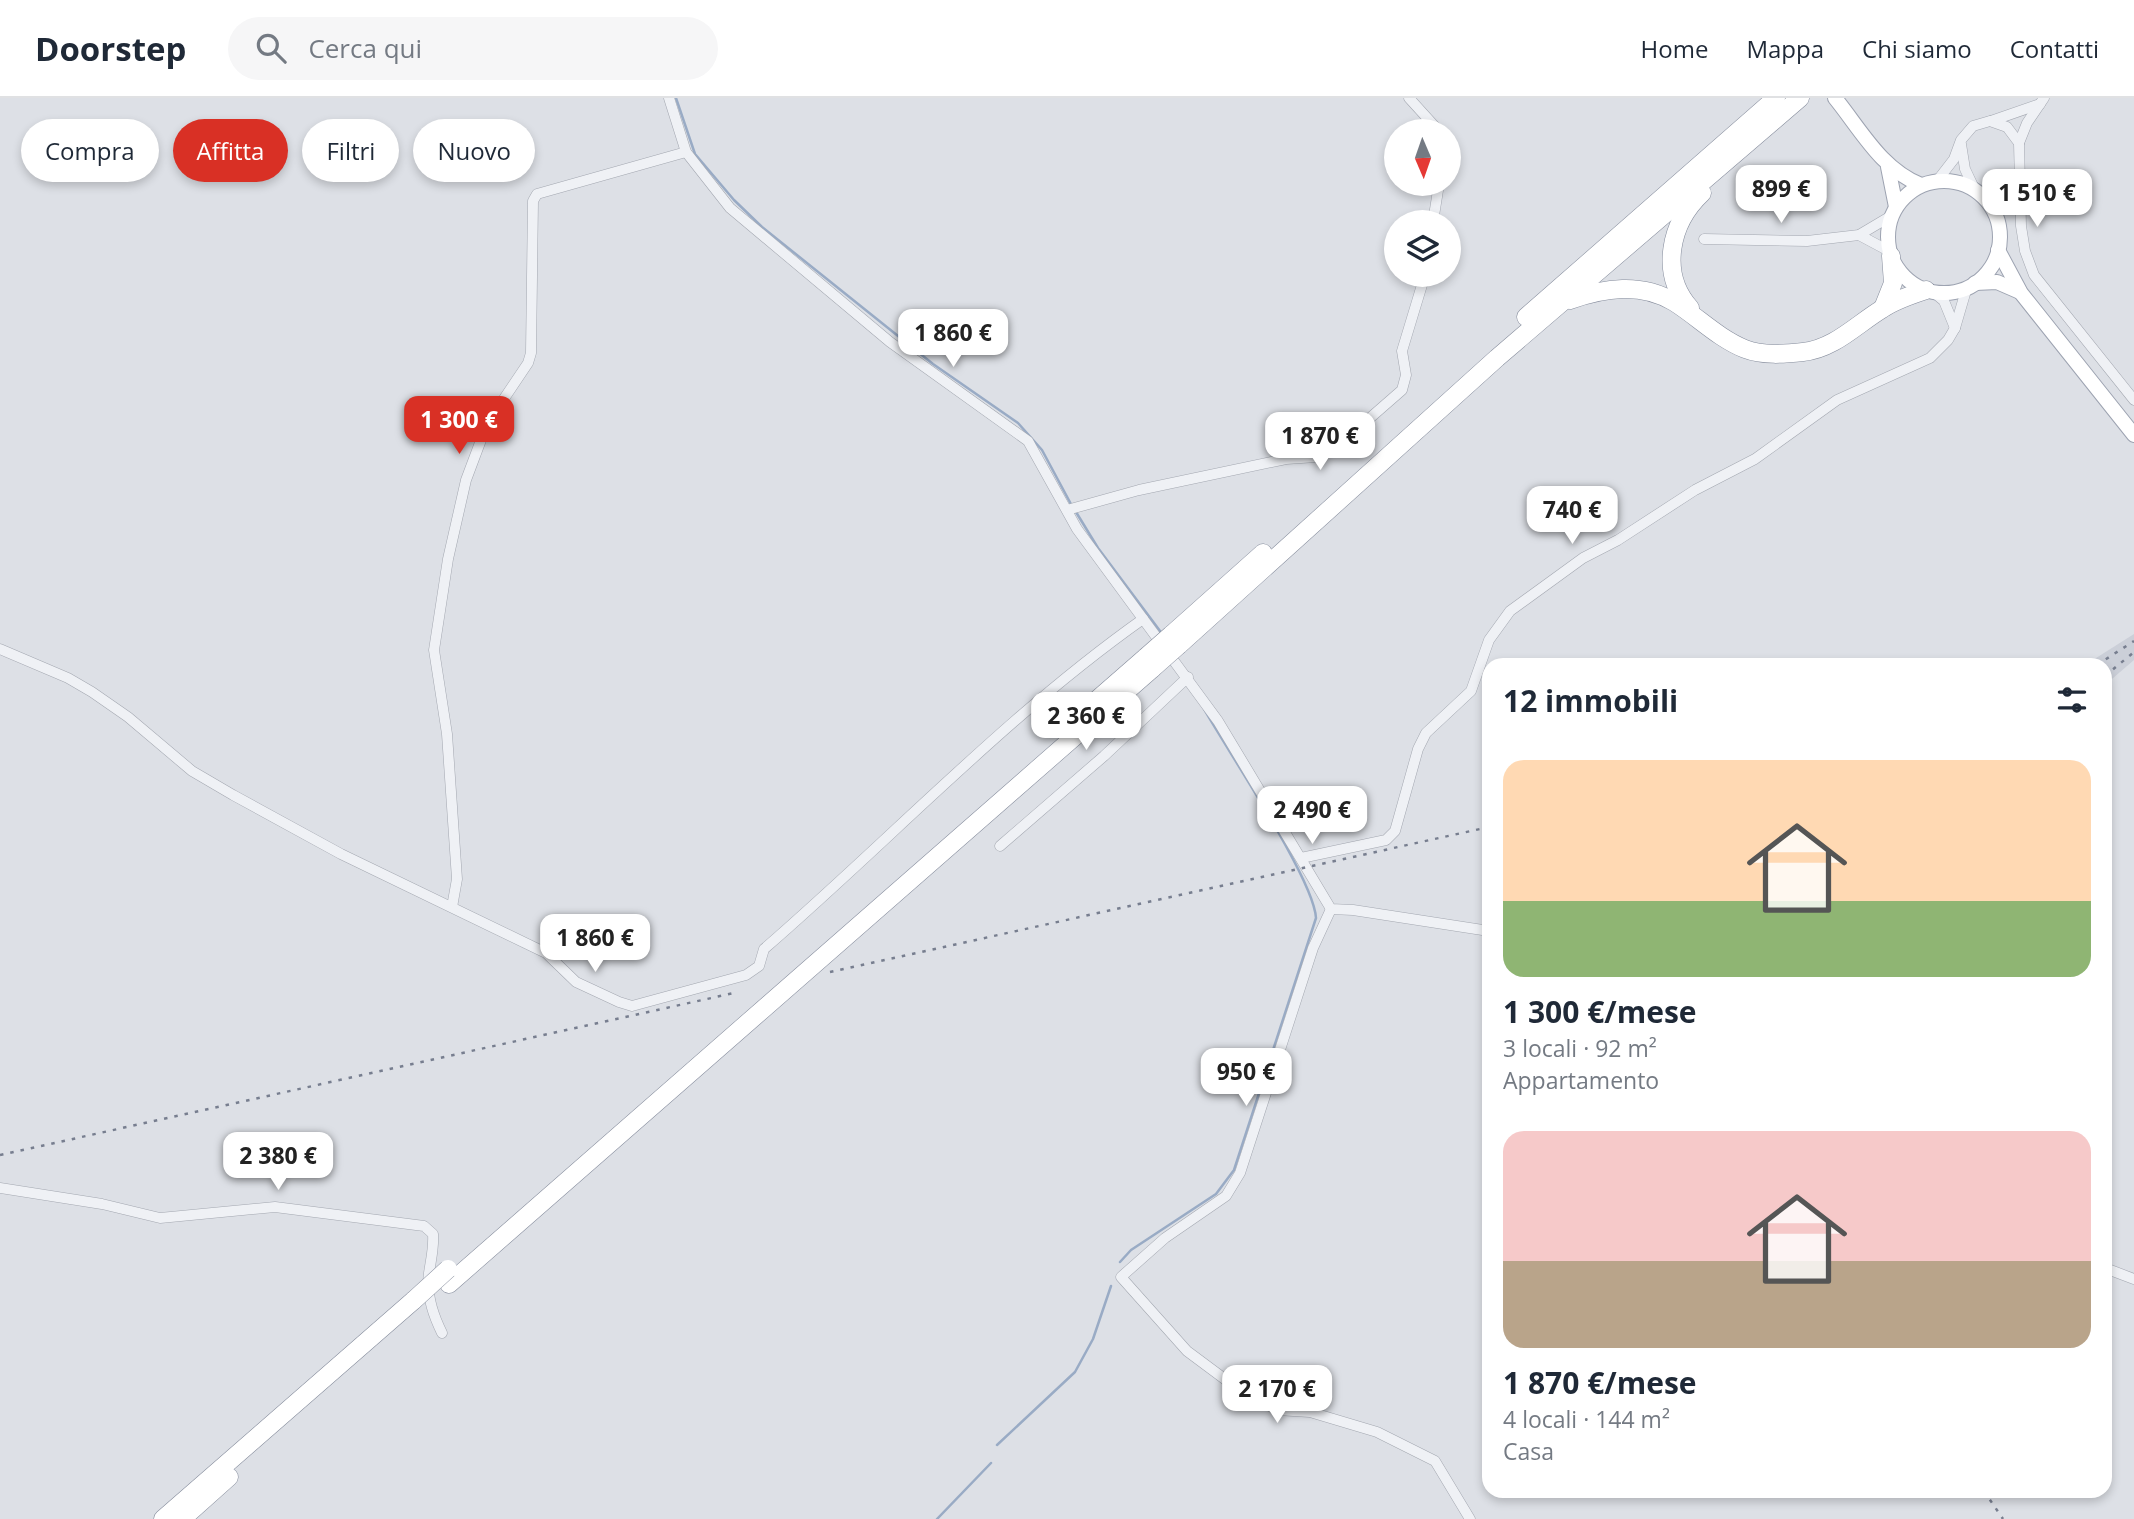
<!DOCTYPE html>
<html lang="it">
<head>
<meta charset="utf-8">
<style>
  :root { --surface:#fff; --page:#f6f6f7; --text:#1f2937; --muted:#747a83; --line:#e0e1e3; --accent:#d93025 }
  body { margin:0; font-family:"Open Sans",sans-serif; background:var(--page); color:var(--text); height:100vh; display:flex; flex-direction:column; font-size:26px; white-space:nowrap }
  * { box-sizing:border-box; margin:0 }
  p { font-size:23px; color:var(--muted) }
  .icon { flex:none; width:38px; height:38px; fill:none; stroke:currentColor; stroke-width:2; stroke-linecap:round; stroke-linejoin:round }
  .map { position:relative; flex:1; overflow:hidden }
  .panel { position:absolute; left:1482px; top:560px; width:630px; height:840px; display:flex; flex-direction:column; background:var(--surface); border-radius:21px; box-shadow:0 4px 10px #0003 }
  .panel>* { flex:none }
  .banner { position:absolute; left:21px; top:21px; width:665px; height:63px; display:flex; gap:14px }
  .needle { width:46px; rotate:178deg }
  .tools { position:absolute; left:1384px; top:21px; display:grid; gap:14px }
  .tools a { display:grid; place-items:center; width:77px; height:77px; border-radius:50%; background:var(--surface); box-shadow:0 4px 10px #0003; font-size:35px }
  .price { position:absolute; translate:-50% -60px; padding:0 16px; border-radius:14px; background:#fff; color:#222; font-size:23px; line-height:46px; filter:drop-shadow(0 2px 4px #0008) }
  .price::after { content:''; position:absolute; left:50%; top:42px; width:21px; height:16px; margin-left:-10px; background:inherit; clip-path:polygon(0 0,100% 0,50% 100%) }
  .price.active { background:var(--accent); color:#fff }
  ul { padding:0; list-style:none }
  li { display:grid; align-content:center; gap:14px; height:371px; padding:0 21px }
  li span { display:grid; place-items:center; height:217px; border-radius:21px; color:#555 }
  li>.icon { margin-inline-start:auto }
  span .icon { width:126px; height:126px; fill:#fffc; stroke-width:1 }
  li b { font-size:30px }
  h2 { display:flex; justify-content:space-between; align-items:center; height:84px; padding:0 21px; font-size:30px }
  .chip { padding:0 24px; border-radius:32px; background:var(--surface); box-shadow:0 4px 10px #0003; font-size:24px; line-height:63px }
  .chip.active { background:var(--accent); color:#fff }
  header { display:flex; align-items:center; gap:42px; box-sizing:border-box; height:98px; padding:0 35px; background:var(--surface); border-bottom:2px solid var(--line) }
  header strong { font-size:33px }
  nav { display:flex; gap:38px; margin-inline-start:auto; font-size:24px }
  .search { width:490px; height:63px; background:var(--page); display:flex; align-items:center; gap:18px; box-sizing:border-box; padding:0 24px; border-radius:38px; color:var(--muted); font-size:26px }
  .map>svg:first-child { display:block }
  .built { fill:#cbcfd8 }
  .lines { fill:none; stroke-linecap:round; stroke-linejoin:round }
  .stream { stroke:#99abc5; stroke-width:2.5 }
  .street-casing { stroke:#a3a7b0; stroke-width:11 }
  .primary-casing { stroke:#9da3b1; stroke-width:16 }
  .highway-casing { stroke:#858c9c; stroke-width:19 }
  .street { stroke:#eff1f5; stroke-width:10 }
  .primary { stroke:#fff; stroke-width:14 }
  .highway { stroke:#fff; stroke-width:18 }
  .rail { stroke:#777e8f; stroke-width:2.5; stroke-dasharray:3.5 7; stroke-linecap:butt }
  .highway-bridge-casing { stroke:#858c9c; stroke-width:19; stroke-linecap:butt }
  .highway-bridge { stroke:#fff; stroke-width:18 }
</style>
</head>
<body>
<header>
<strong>Doorstep</strong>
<div class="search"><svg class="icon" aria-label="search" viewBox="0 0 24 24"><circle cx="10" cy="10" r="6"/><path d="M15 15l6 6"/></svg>Cerca qui</div>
<nav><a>Home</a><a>Mappa</a><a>Chi siamo</a><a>Contatti</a></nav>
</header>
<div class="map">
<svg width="2134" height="1421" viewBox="0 0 2134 1421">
  <rect width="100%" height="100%" fill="#dde0e6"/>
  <path class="built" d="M2134 536V562L2105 587V567H2085Z"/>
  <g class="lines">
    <g class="stream">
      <path d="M676 0 695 56 734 102 762 129 933 266 1018 325 1042 352 1072 408"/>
      <path d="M1076 414 1098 450 1163 537"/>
      <path d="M1120 1164 1131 1152 1216 1096 1234 1072 1316 820C1314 781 1227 652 1204 611"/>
      <path d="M997 1347 1075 1274 1093 1241 1111 1188"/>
      <path d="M937 1421 991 1365"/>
    </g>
    <g class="street-casing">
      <g id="street">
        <path d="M669 0 686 54 730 110 890 244 1028 343 1077 431 1218 623 1331 811 1353 812 1489 833"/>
        <path d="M1409 0 1439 33"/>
        <path d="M1991 23 2040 6"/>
        <path d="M2019 45 2027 25 2044 0"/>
        <path d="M1961 46 1965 71 1975 92"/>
        <path d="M1937 83 1954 61 1961 42 1973 28 1990 23 2007 29 2019 45 2021 128 2025 153 2034 177 2134 302"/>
        <path d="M1433 124 1439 86"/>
        <path d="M1859 137 1889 153"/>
        <path d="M1704 141 1807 143 1859 137 1891 118"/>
        <path d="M1932 193 1944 203 1955 230"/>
        <path d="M1067 412 1139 392 1286 361 1316 359 1339 347 1402 292 1406 277 1402 253 1425 177"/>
        <path d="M0 551 68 580 92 594 128 619 192 673 233 697 341 756 546 855 576 884 619 904 632 908 746 877 759 868 764 851C890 742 1006 618 1143 521"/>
        <path d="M1000 748 1104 658 1188 579"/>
        <path d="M1301 760 1386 742 1395 733 1418 651 1426 635 1471 593 1489 542 1510 513 1583 460 1618 442 1695 392 1755 361 1837 302 1930 260 1948 242 1955 230 1967 189"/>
        <path d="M452 809 457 781 447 636 434 552 448 461 466 382 487 326 528 265 531 255 533 103 537 96 686 54"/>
        <path d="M1331 811 1313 850 1240 1075 1226 1098 1165 1140 1121 1179 1187 1253 1238 1291 1277 1312 1310 1314 1377 1334 1435 1363 1470 1421"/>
        <path d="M0 1090 102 1106 160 1120 275 1109 424 1128 433 1136C434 1150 431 1161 429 1175 426 1195 433 1217 442 1235"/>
        <path d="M2105 1170 2134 1181"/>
      </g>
    </g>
    <g class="primary-casing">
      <g id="primary">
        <path d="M1835 0C1861 32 1881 71 1921 87"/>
        <path d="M1888 69 1896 109"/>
        <circle cx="1944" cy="139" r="56"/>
        <path d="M1998 152 2021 195 2134 337"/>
        <path d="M1975 185 1997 184 2020 194"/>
      </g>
    </g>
    <g class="highway-casing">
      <g id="highway">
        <path d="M1570 202C1604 190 1641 184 1674 204 1698 219 1718 240 1745 251 1763 258 1785 256 1803 254 1834 251 1857 226 1882 211 1895 202 1911 197 1926 192"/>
        <path d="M1690 210C1659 175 1670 125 1702 95"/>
        <path d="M1883 210 1893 185 1891 158"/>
        <path d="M1526 219 1776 0"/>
        <path d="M1171 537 1263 455"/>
        <path d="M1179 547 1497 260 1800 0"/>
        <path d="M1091 607 1146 559"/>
        <path d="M449 1186 1153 570"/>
        <path d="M163 1421 414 1202"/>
        <path d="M182 1421 229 1379"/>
      </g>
    </g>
    <use href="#street" class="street"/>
    <use href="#primary" class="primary"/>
    <use href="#highway" class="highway"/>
    <g class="rail">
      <path d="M2097 567 2134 543"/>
      <path d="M2105 578 2134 554"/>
      <path d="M830 874 1489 729"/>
      <path d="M0 1057 734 895"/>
      <path d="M1984 1393 2003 1421"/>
    </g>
    <g class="highway-bridge-casing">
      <g id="highway-bridge">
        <path d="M1146 559 1171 537"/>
        <path d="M1153 570 1179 547"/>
        <path d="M414 1202 448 1171"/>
      </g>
    </g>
    <use href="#highway-bridge" class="highway-bridge"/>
  </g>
</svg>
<div class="tools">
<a><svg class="needle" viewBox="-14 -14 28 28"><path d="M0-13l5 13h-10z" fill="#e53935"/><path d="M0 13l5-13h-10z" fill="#747a83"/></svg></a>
<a><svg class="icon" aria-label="layers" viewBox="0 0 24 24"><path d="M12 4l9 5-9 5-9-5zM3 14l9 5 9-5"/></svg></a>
</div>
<b class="price" style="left:1781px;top:127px">899 €</b>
<b class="price" style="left:2037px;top:131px">1 510 €</b>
<b class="price" style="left:953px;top:271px">1 860 €</b>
<b class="price active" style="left:459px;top:358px">1 300 €</b>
<b class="price" style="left:1320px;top:374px">1 870 €</b>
<b class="price" style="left:1572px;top:448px">740 €</b>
<b class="price" style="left:1086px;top:654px">2 360 €</b>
<b class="price" style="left:1312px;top:748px">2 490 €</b>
<b class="price" style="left:595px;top:876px">1 860 €</b>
<b class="price" style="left:1246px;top:1010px">950 €</b>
<b class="price" style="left:278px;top:1094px">2 380 €</b>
<b class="price" style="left:1277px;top:1327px">2 170 €</b>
<div class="banner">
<a class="chip">Compra</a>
<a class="chip active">Affitta</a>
<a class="chip">Filtri</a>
<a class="chip">Nuovo</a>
</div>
<section class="panel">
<h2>12 immobili<svg class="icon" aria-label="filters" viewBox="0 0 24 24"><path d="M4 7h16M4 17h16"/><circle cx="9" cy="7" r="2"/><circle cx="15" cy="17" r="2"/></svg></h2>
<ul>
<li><span style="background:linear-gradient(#ffd9b3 65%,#8fb573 0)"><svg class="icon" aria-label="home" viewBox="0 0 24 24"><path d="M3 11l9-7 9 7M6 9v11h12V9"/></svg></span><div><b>1 300 €/mese</b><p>3 locali · 92 m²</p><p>Appartamento</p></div></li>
<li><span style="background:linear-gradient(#f6c9c9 60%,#b9a48a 0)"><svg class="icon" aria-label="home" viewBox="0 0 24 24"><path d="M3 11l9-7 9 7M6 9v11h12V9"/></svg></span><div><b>1 870 €/mese</b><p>4 locali · 144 m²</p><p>Casa</p></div></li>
</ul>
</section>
</div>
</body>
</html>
